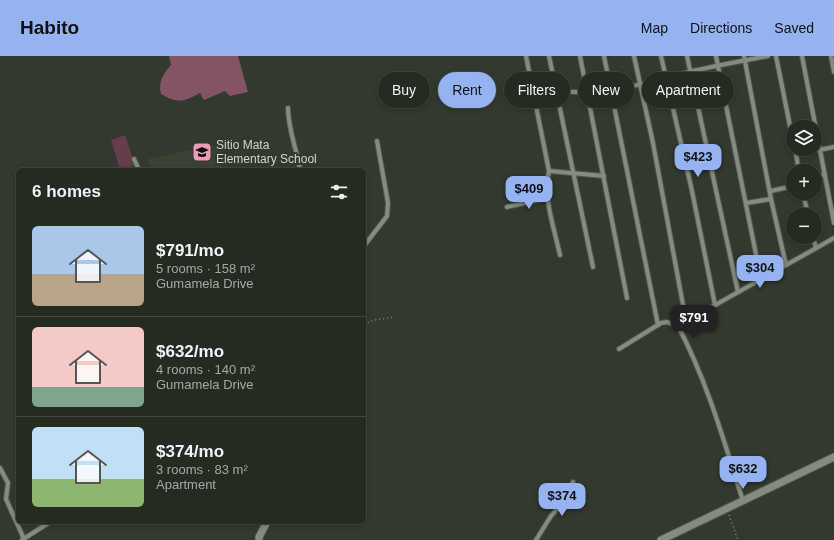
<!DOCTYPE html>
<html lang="en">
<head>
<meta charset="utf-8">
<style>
  :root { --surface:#262b22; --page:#2e332a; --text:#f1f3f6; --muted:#a4a7a5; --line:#424740; --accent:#95b2f1 }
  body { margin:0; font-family:Arial,sans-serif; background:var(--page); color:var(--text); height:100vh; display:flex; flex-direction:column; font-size:15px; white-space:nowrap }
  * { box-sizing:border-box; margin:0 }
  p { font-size:13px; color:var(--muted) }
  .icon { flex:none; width:22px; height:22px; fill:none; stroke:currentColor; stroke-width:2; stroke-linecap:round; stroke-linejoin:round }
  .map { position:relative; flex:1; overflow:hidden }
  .panel { position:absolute; left:16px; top:112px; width:350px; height:356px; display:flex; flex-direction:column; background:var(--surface); border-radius:6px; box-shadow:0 2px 6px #0003,0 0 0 1px var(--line) }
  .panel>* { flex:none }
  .hud { position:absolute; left:378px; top:16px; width:380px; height:36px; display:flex; gap:8px }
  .fabs { position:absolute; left:786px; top:64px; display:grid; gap:8px }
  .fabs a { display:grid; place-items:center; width:36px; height:36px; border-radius:50%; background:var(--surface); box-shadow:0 2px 6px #0003,0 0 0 1px var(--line); font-size:20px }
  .price { position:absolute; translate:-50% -34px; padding:0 9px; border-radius:8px; background:var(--accent); color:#111; font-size:13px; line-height:26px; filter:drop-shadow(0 1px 2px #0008) }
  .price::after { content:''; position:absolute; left:50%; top:24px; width:12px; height:9px; margin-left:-6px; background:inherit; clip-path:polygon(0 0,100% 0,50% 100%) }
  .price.active { background:#222; color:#fff }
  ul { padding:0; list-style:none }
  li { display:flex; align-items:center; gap:12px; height:100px; padding:0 16px }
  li+li { border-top:1px solid var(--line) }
  li span { display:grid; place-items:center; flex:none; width:112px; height:80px; border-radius:6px; color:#555 }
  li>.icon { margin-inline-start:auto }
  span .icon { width:48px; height:48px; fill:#fffc; stroke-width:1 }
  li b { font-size:17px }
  h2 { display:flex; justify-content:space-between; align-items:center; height:48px; padding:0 16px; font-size:17px }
  .chip { padding:0 14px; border-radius:18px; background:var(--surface); box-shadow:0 2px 6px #0003,0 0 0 1px var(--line); font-size:14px; line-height:36px }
  .chip.active { background:var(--accent); color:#111 }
  header { display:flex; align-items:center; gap:24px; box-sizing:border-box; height:56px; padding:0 20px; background:var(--accent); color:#111 }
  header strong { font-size:19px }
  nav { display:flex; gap:22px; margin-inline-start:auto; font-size:14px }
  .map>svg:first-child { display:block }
  .built { fill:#384332 }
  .green { fill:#643e4b }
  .forest { fill:#845465 }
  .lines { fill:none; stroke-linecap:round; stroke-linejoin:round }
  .minor-casing { stroke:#50564d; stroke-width:6 }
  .tertiary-casing { stroke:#50564d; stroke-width:9 }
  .path { stroke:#888e85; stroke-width:1.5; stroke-dasharray:1 3; stroke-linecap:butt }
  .minor { stroke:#838c7e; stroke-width:4 }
  .tertiary { stroke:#838c7e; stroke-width:7 }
  .labels { text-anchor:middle; stroke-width:4; stroke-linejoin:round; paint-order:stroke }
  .poi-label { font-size:12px; fill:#cfd4cd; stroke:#32392e; text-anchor:start }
</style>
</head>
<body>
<header>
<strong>Habito</strong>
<nav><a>Map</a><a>Directions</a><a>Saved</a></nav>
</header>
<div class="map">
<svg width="834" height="484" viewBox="0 0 834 484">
  <rect width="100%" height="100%" fill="#32392e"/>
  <path class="built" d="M218 88 225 108 213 114H150L148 103Z"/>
  <path class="green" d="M125 79 135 109 120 114 111 84Z"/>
  <path class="forest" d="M169 0H238L248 36 230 40 225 35 204 44 200 37C183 46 178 48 161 38 158 26 163 18 171 9Z"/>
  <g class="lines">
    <g class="minor-casing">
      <g id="minor">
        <path d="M526 0 549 115C543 143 554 171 560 199"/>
        <path d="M549 0 593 211"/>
        <path d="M580 0 627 242"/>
        <path d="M604 0 658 269"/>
        <path d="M634 0 653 87 686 265"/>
        <path d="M661 0 692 135 715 249"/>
        <path d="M687 0 738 236"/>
        <path d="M716 0 761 223"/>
        <path d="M744 0 771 143 786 209"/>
        <path d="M776 0 793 85"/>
        <path d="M802 0 834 167"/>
        <path d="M831 0 834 16"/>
        <path d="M556 34C603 42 644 27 689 16 715 10 742 5 768 0"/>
        <path d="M288 52C288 74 297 93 300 114"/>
        <path d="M795 93 799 115"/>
        <path d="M819 94 834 91"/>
        <path d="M134 103 139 114"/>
        <path d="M549 115 604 120"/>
        <path d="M815 120 825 119"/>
        <path d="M771 135 793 130"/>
        <path d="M803 137 808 159"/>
        <path d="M746 147 771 143"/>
        <path d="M507 151 547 142"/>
        <path d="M813 181 816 192"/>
        <path d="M364 190 387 160 388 147 377 85"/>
        <path d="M678 270C707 325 724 385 743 445"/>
        <path d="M678 270 834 182"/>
        <path d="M619 293 661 267 667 266 678 270"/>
        <path d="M0 412 8 427 6 443 24 483"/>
        <path d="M22 484 50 466"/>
        <path d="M536 484 551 460 559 451 573 426"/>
      </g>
    </g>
    <g class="tertiary-casing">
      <g id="tertiary">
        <path d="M259 484V481L267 466"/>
        <path d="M661 484 834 401"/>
      </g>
    </g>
    <g class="path">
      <path d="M364 268 375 264 395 261"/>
      <path d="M729 459 738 484"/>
    </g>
    <use href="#minor" class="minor"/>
    <use href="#tertiary" class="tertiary"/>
  </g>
  <defs>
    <g id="school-square" transform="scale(1)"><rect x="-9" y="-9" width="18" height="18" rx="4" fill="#ef9ab8" stroke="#32392e"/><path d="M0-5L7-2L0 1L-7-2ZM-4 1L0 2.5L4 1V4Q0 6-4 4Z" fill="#111"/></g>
  </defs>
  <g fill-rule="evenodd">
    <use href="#school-square" x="202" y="96"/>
  </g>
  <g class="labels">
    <g class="poi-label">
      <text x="216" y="93">Sitio Mata<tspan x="216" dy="14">Elementary School</tspan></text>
    </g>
  </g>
</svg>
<div class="fabs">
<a><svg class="icon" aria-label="layers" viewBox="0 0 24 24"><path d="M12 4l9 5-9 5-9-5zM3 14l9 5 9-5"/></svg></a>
<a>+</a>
<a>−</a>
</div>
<b class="price" style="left:698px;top:122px">$423</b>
<b class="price" style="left:529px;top:154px">$409</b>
<b class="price" style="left:760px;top:233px">$304</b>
<b class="price active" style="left:694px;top:283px">$791</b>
<b class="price" style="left:743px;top:434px">$632</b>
<b class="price" style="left:562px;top:461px">$374</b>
<div class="hud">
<a class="chip">Buy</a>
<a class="chip active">Rent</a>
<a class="chip">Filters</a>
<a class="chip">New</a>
<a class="chip">Apartment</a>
</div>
<section class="panel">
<h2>6 homes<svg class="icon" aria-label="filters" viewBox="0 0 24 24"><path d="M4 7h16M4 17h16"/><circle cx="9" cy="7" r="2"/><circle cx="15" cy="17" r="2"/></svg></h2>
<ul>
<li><span style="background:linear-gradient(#a9c7e8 60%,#b9a48a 0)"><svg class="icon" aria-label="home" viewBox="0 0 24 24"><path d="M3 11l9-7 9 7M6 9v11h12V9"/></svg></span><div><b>$791/mo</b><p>5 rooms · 158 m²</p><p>Gumamela Drive</p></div></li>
<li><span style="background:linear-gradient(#f6c9c9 75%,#7fa58c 0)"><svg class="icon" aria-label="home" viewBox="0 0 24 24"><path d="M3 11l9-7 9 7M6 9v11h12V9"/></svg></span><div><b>$632/mo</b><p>4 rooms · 140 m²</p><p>Gumamela Drive</p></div></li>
<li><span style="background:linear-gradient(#bfe0f5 65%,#8fb573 0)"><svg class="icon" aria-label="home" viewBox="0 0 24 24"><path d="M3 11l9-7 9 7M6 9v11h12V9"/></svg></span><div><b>$374/mo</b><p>3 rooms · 83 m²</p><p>Apartment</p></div></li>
</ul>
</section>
</div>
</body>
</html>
